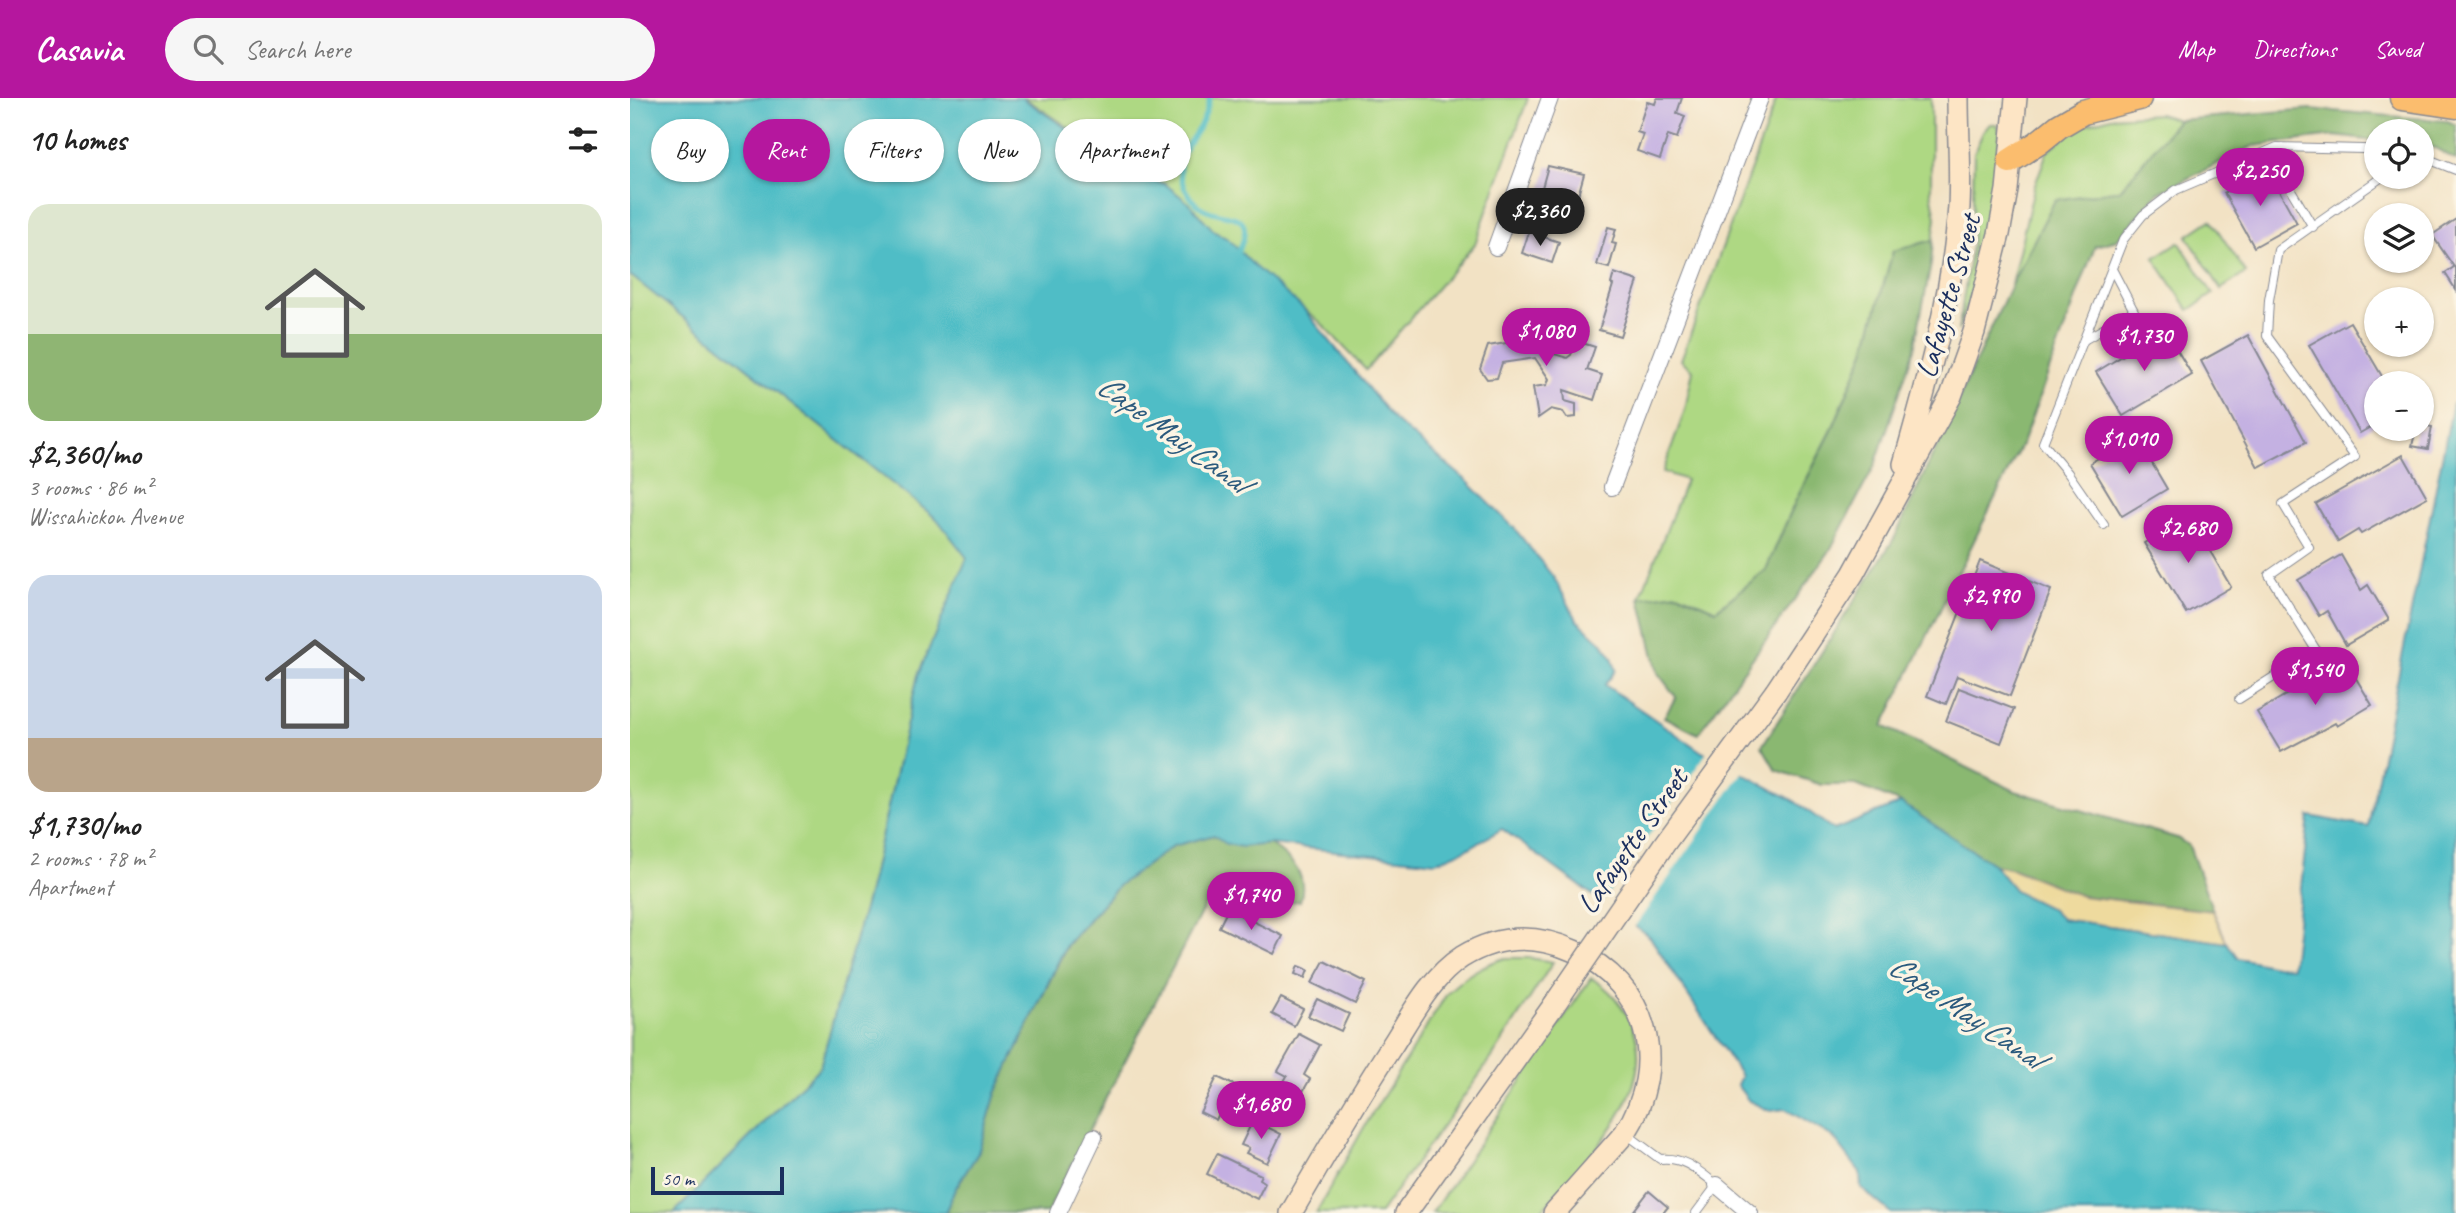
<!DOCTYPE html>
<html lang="en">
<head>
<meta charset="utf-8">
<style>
  :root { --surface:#fff; --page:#f6f6f6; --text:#222; --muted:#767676; --accent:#b5179e }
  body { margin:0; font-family:Caveat,sans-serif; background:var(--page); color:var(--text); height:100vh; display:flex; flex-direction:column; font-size:26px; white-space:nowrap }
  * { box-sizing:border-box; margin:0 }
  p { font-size:23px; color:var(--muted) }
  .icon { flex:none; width:38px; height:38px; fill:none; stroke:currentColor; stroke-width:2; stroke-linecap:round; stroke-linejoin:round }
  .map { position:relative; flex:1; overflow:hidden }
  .sheet { display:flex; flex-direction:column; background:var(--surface); width:630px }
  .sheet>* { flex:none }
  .top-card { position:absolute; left:21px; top:21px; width:665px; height:63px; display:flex; gap:14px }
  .fabs { position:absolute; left:1734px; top:21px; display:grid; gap:14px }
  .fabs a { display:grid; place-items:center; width:70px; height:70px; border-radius:50%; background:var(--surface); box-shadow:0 2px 5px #0004; font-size:35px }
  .scale { position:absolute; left:21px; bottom:18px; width:133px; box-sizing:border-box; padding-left:7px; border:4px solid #1b2f5e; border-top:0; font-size:19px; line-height:24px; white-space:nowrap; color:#1b2f5e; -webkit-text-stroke:5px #fcf5e5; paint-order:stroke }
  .price { position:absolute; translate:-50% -60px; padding:0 16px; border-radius:24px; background:var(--accent); color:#fff; font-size:23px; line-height:46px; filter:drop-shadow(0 2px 4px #0008) }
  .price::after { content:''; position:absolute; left:50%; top:42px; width:21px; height:16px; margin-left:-10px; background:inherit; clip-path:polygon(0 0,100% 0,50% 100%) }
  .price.active { background:#222; color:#fff }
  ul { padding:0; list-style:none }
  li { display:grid; align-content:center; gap:14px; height:371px; padding:0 28px }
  li span { display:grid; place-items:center; height:217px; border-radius:21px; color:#555 }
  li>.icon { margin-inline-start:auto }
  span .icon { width:126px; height:126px; fill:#fffc; stroke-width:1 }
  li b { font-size:30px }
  h2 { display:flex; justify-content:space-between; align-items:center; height:84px; padding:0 28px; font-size:30px }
  .pill { padding:0 24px; border-radius:32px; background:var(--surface); box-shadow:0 2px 5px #0004; font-size:24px; line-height:63px }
  .pill.active { background:var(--accent); color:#fff }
  header { display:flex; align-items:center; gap:42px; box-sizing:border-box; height:98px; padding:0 35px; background:var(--accent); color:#fff }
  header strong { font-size:33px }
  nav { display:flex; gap:38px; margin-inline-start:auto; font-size:24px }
  .search { width:490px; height:63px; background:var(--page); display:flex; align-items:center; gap:18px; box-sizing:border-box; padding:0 24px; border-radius:38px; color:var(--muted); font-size:26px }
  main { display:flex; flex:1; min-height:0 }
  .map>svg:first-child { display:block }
  .green { fill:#aed883; stroke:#648470; stroke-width:2 }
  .forest { fill:#8ab871; stroke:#527468; stroke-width:2 }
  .sand { fill:#eeda9e; stroke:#84847e; stroke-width:2 }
  .water { fill:#4fbdc6; stroke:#357692; stroke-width:2 }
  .pier { fill:#f2e2c4 }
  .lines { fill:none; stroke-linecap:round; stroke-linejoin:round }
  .stream { stroke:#4fbdc6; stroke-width:5 }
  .building { fill:#c4b1e2 }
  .lane-casing { stroke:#868891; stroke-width:10 }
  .street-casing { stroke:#868891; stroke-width:18 }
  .secondary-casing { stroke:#868891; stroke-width:24 }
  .primary-casing { stroke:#868891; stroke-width:27 }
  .lane { stroke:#fff; stroke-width:8 }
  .street { stroke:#fff; stroke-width:16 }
  .secondary { stroke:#fde5c5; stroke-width:21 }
  .primary { stroke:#fbbd6e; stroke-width:24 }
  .secondary-bridge-casing { stroke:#868891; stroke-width:24; stroke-linecap:butt }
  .secondary-bridge { stroke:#fde5c5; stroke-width:21 }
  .labels { text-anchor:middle; stroke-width:7; stroke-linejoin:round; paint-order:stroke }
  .street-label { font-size:30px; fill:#1b2f5e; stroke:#fcf5e5 }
  .water-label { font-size:32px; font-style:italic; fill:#2b5a7d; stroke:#fcf5e5 }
</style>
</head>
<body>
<header>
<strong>Casavia</strong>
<div class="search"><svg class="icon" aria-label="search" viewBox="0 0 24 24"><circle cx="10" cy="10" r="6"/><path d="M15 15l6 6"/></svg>Search here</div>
<nav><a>Map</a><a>Directions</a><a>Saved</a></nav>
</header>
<main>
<section class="sheet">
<h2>10 homes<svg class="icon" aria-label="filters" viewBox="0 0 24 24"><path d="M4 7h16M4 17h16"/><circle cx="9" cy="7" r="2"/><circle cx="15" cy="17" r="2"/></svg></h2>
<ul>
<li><span style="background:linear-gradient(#dfe7d0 60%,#8fb573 0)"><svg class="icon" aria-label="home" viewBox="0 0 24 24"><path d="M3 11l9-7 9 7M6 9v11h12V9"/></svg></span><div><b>$2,360/mo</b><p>3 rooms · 86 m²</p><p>Wissahickon Avenue</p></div></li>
<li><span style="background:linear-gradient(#c9d6e8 75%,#b9a48a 0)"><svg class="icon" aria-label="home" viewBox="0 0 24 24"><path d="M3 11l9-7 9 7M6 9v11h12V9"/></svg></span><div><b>$1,730/mo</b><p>2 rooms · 78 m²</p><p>Apartment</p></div></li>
</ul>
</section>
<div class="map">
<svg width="1826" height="1115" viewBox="0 0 1826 1115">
  <rect width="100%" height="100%" fill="#fcf5e5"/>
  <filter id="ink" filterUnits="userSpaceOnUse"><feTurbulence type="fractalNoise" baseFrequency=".0143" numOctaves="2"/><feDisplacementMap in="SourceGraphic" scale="14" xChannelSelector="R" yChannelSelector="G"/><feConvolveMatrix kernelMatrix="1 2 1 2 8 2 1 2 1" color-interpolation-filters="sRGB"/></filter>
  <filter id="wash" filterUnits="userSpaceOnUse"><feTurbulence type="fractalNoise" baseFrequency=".00686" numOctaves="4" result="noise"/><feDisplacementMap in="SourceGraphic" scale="28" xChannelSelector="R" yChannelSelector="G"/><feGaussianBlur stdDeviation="1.57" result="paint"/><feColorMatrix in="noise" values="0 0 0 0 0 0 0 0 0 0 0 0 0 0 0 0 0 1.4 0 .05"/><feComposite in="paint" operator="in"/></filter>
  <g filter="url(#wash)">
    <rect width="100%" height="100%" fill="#f2e2c4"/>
    <g class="green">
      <path d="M395 0H898L845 146 736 272 690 224 514 80Z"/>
      <path d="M1147 0H1301V94L1306 120 1303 142 1263 153 1235 253 1201 334 1166 402 1136 472 1086 512 1048 495 1010 500 1056 382 1033 374 1055 312 1063 272 1051 262Z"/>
      <path d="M1529 16 1548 22 1490 92 1425 103 1381 187 1404 90 1417 54 1446 29 1481 19Z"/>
      <path d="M1360 26H1367L1370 33 1363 105 1342 191 1328 233 1342 147 1344 55 1353 34Z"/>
      <path d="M1581 122 1616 175 1591 191 1557 138Z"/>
      <path d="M1549 144 1583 196 1559 212 1524 160Z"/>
      <path d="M0 177 307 421 338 460 288 577 239 793 190 969 44 1115H0Z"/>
      <path d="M875 860H900L923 864 863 958 750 1115H686L733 1031 818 894C836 877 852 867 875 860Z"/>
      <path d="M961 880C980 891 990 904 1000 923 1035 993 950 1068 909 1115H802Z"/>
    </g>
    <g class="forest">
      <path d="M1680 11 1817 23 1826 27V62L1805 50 1792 49V33H1746V43L1704 38 1623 48 1528 95 1487 142 1465 148 1393 343 1253 628 1385 693 1547 740 1559 748 1583 813 1452 798 1383 771 1364 767 1271 705 1226 687H1192L1146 672 1132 648 1265 439 1381 187 1425 102 1490 92 1548 22Z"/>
      <path d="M1303 142 1301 166 1284 251 1245 367 1199 454 1068 636 1034 619 1046 599 1028 575 1010 500 1048 495 1086 512 1136 472 1166 402 1201 334 1235 253 1263 153Z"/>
      <path d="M584 737C602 751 618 748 640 746 660 761 679 775 670 803L652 804 616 786H602L590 790 579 799 417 1115H315L325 1091 348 1055 366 995 437 847 489 787 543 748Z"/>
    </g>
    <path class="sand" d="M1364 767 1383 771 1452 798 1583 813 1597 845 1431 821 1421 811 1386 794Z"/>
    <path class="water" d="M0 0H392L510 80 535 86 560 106 585 134 598 141 625 169 673 210 764 322 836 382 884 430 924 480 948 523 972 545 982 559 986 572 975 587 1072 654 1163 702 1204 732 1271 705 1364 767 1386 794 1421 811 1431 821 1597 845 1608 860 1646 868 1662 869 1679 718 1738 729 1823 305 1826 306V1115H1261L1231 1090 1230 1074 1203 1039 1155 1011 1140 1013 1119 1003 1107 987 1111 978 1020 839 872 731 839 750 806 764 640 746 612 749 596 746 584 737 543 748 489 787 436 847 366 995 348 1055 325 1091 315 1115H44L190 969 239 793 288 577 337 460 307 421 0 177Z"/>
    <path class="pier" d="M1078 653 1114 672 1003 831 970 807Z"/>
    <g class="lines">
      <path class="stream" d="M580 0C578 9 575 18 571 26 563 41 550 52 550 70 549 77 552 84 555 91 558 96 563 104 569 108 593 125 631 107 607 157"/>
    </g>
    <g id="blocks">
      <g class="building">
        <path d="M1027 0H1052L1047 15 1055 18 1047 40 1038 37 1030 61 1007 53 1013 36 1007 34 1017 4 1025 6Z"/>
        <path d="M918 68 954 76 947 101 929 97 928 101 910 97Z"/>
        <path d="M1637 71 1667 125 1624 149 1594 95Z"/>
        <path d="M1826 121V192L1815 175 1824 169 1802 137Z"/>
        <path d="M978 129 986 131 982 145 986 146 979 170 967 167Z"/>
        <path d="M899 134 929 144 922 165 892 155Z"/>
        <path d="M984 175 1008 183 990 238 969 232 983 187 981 186Z"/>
        <path d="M901 220 924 256 937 260 941 257 946 243 965 249 957 272 972 277 964 302 934 292 935 303 946 306V319L937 320 933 314 921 311 908 320 903 289 917 287 919 281 905 260 872 265 867 280 857 281 850 271 858 248 889 243 876 224Z"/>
        <path d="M1720 224 1756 285H1746V326L1730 335 1679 247Z"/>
        <path d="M1535 232 1562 277 1493 318 1466 274Z"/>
        <path d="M1618 237 1676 344 1628 369 1571 263Z"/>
        <path d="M1792 327 1802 329 1798 351 1782 348 1786 331H1792Z"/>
        <path d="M1506 338 1537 391 1492 418 1460 365Z"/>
        <path d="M1773 357 1797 399 1731 436 1728 432 1708 444 1686 406Z"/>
        <path d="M1560 419 1601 489 1556 515 1514 445Z"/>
        <path d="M1711 457 1731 492 1738 487 1759 522 1716 547 1697 513 1689 518 1668 482Z"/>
        <path d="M1350 463 1421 492 1380 598 1327 578 1316 606 1297 598Z"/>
        <path d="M1715 562 1742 607 1707 628 1705 625 1651 654 1627 614Z"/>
        <path d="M1329 590 1384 611 1371 645 1316 623Z"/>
        <path d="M598 811 653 838 644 856 589 829Z"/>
        <path d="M694 863 736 884 725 906 682 885Z"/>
        <path d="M668 868 678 872 675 880 665 876Z"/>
        <path d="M651 900 673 911 664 928 642 916Z"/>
        <path d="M687 901 719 916 711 933 678 918Z"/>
        <path d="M669 936 690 947 674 977 680 981 671 997 652 987 657 978 648 973Z"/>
        <path d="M587 979 621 995 611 1017 592 1009 586 1022 570 1014Z"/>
        <path d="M623 1022 651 1036 637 1065 616 1055 619 1050 611 1047Z"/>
        <path d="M587 1056 631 1077 629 1081 635 1085 627 1101 577 1076Z"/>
        <path d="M1019 1093 1038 1109 1033 1115H1002Z"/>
      </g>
    </g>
  </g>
  <g filter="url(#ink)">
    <use href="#blocks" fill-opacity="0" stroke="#868891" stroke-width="2"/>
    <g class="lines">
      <g class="lane-casing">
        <g id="lane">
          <path d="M1638 53 1683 129"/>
          <path d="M1792 61 1803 63 1826 72"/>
          <path d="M1454 242 1504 213 1482 171"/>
          <path d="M1474 427 1438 375 1413 345 1493 142 1513 117 1546 92 1647 49 1733 51 1746 53"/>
          <path d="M1609 601 1686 552 1639 477 1679 449 1653 406 1725 359 1637 238 1639 202 1648 152 1752 79"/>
          <path d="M995 1035 1030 1061C1053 1058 1069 1073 1087 1087L1066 1115"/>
        </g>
      </g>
      <g class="street-casing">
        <g id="street">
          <path d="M866 149 920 0"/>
          <path d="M982 389 1130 0"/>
          <path d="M1087 1087 1120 1115"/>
          <path d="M428 1115 464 1039"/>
        </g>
      </g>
      <g class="secondary-casing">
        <g id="secondary">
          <path d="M1274 366C1298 281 1323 196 1329 108 1331 72 1328 36 1328 0"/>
          <path d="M1146 593 1223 476 1321 298 1344 234 1369 136 1377 92 1386 0"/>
          <path d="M661 1115C694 1058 727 1001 763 946 782 916 801 879 832 859 868 837 906 836 944 853 1019 887 1039 967 995 1035L924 1115"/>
          <path d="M776 1115 924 907"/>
        </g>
      </g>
      <g class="primary-casing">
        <g id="primary">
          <path d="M1772 0 1826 8"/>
          <path d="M1380 63 1408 45 1429 28 1453 14 1509 0"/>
        </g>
      </g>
      <use href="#lane" class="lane"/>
      <use href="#street" class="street"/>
      <use href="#secondary" class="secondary"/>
      <use href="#primary" class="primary"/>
      <g class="secondary-bridge-casing">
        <path id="secondary-bridge" d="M924 907 1035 745 1146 593"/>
      </g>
      <use href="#secondary-bridge" class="secondary-bridge"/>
    </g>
  </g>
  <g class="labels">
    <g class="street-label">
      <text transform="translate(1318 198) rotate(-74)" y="10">Lafayette Street</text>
      <text transform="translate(1002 743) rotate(-55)" y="10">Lafayette Street</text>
    </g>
    <g class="water-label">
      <text transform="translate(543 335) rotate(36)" y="11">Cape May Canal</text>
      <text transform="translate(1336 913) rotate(34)" y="11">Cape May Canal</text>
    </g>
  </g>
</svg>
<div class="fabs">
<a><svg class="icon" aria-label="locate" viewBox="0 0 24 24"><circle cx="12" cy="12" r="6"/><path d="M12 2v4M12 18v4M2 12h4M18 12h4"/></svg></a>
<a><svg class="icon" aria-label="layers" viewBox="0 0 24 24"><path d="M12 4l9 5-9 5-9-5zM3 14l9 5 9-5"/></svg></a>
<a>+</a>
<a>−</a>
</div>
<div class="scale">50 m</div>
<b class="price" style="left:1630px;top:110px">$2,250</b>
<b class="price active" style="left:910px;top:150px">$2,360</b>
<b class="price" style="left:916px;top:270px">$1,080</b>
<b class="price" style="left:1514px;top:275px">$1,730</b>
<b class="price" style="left:1499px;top:378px">$1,010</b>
<b class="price" style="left:1558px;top:467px">$2,680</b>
<b class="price" style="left:1361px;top:535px">$2,990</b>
<b class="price" style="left:1685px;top:609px">$1,540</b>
<b class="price" style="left:621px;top:834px">$1,740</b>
<b class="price" style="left:631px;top:1043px">$1,680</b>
<div class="top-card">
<a class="pill">Buy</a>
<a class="pill active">Rent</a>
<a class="pill">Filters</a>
<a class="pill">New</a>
<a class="pill">Apartment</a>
</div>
</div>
</main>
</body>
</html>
